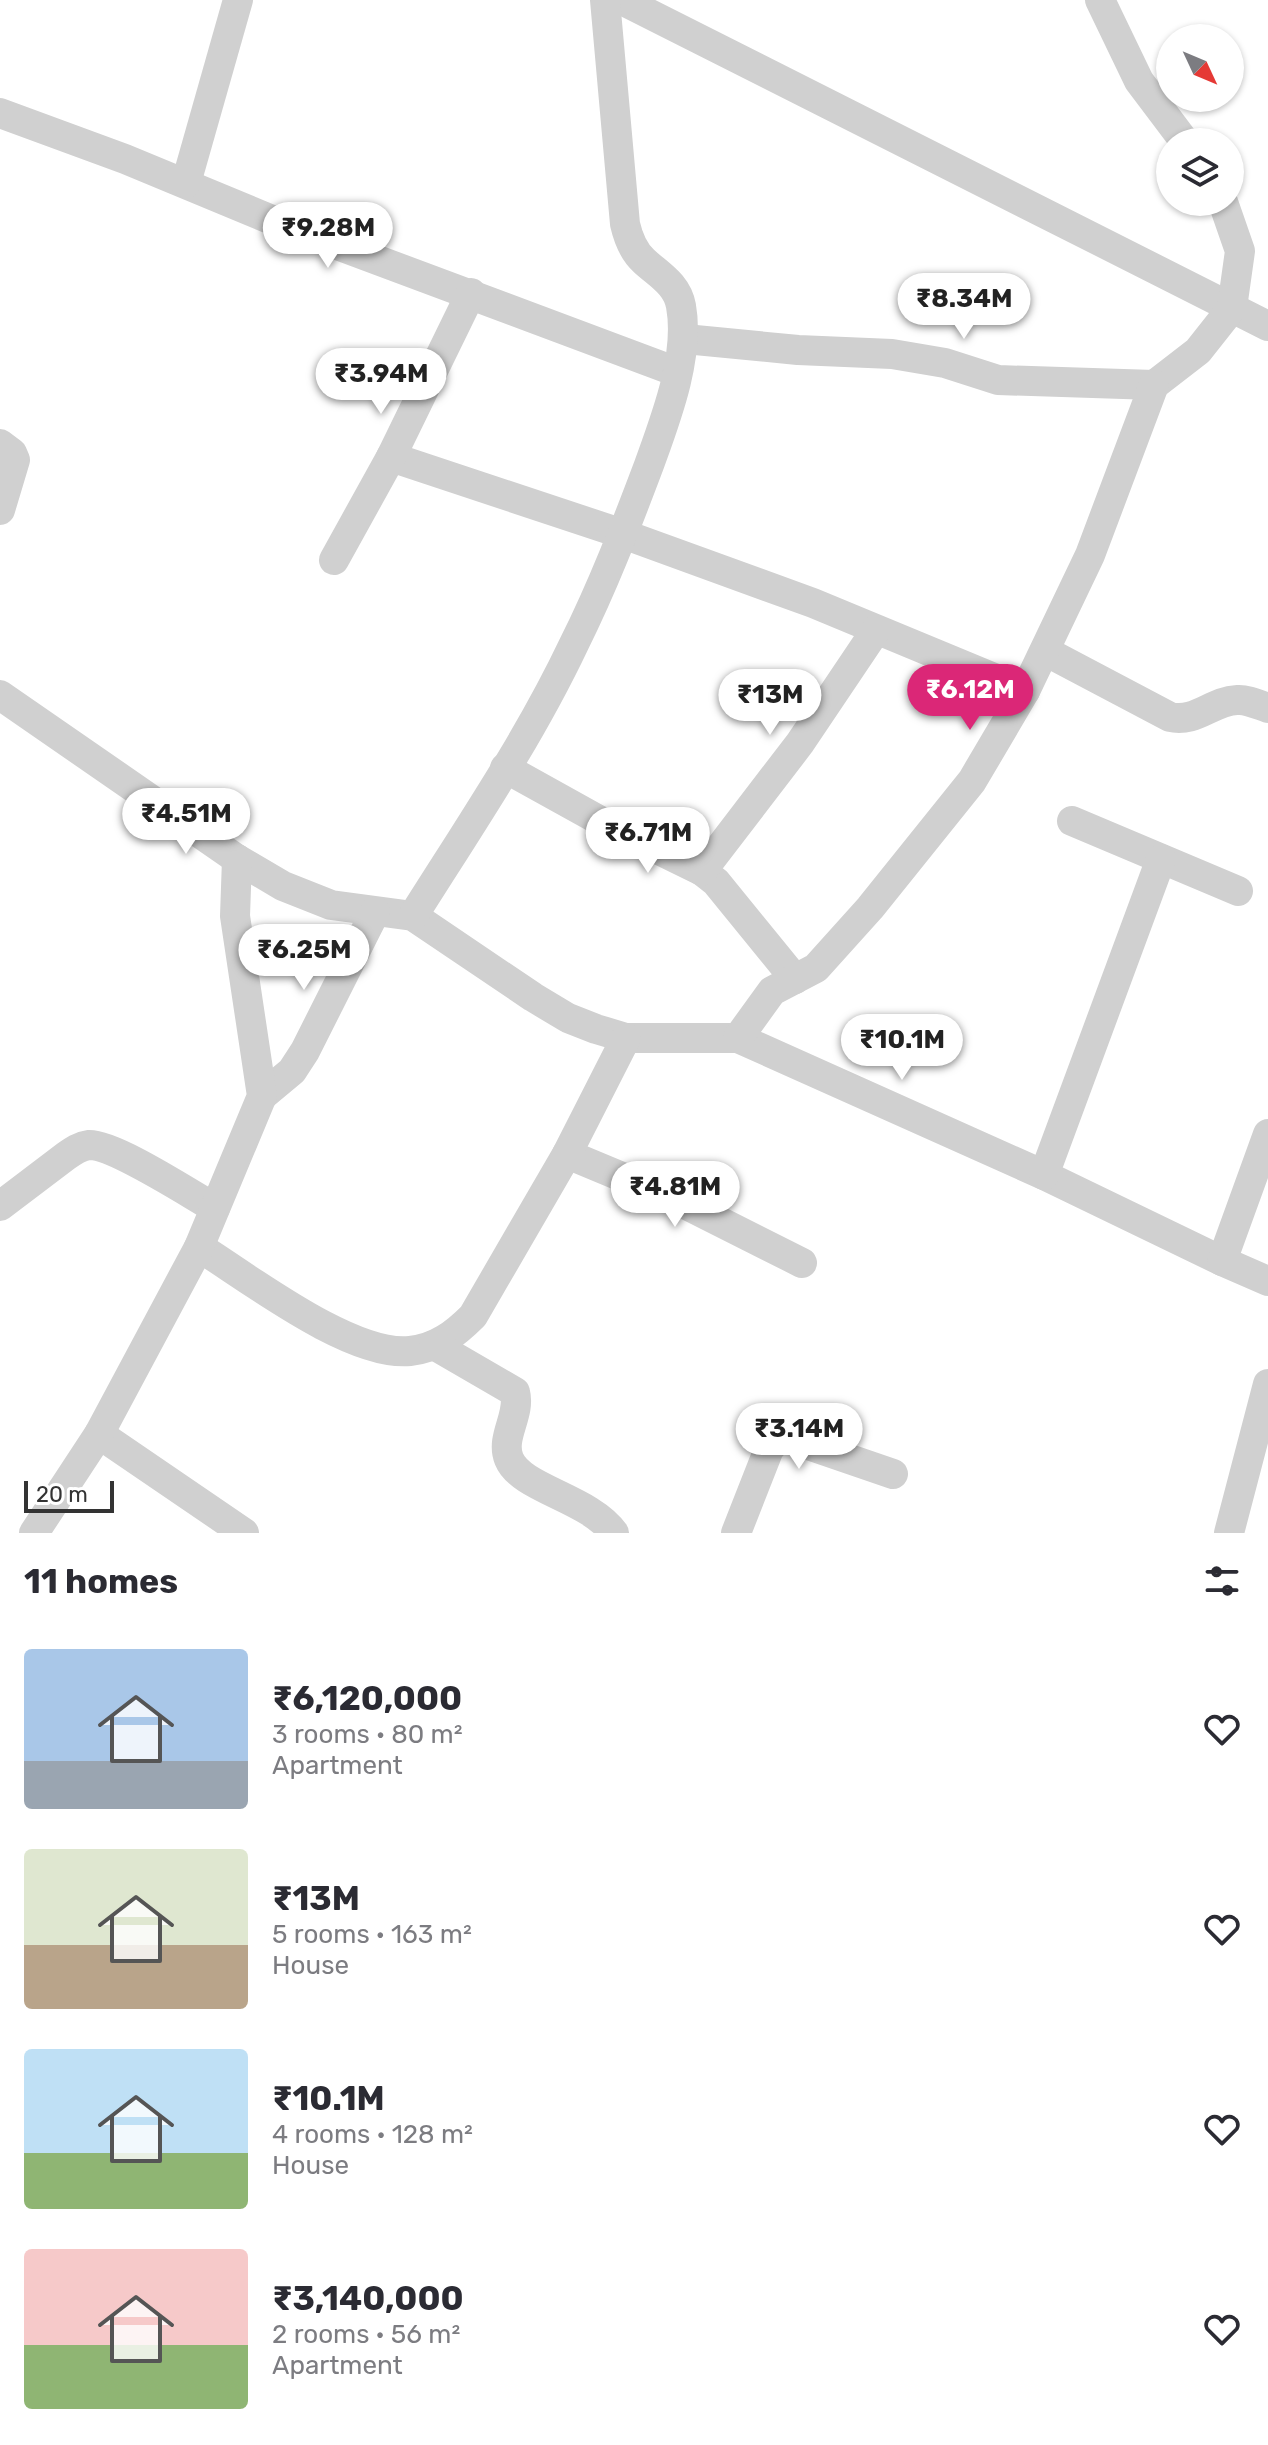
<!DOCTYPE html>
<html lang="en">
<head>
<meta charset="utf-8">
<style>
  :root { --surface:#fff; --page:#f2f2f3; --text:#2b2b33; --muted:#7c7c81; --accent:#db2777 }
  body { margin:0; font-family:Rubik,sans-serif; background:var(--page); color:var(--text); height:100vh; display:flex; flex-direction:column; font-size:30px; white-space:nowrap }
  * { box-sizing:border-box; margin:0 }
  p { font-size:26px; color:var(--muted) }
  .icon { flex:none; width:44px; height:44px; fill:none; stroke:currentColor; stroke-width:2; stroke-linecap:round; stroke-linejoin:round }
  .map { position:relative; height:1533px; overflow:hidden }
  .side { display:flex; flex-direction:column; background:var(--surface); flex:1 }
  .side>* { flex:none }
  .needle { width:52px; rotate:134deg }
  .controls { position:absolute; left:1156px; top:24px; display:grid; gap:16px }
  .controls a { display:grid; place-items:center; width:88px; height:88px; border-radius:50%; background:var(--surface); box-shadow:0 2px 6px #0004; font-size:40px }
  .scale { position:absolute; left:24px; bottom:20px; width:90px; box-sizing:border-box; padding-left:8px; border:4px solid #333; border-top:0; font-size:22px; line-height:28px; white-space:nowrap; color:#333; -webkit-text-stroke:6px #fff; paint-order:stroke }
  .price { position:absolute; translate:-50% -68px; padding:0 18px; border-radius:28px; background:#fff; color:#222; font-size:26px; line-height:52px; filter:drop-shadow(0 2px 4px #0008) }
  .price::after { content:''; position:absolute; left:50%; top:48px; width:24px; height:18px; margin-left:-12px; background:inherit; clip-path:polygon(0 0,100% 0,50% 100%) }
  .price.selected { background:var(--accent); color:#fff }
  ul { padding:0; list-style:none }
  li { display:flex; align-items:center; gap:24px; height:200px; padding:0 24px }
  li span { display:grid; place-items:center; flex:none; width:224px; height:160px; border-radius:8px; color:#555 }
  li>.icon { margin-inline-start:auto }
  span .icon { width:96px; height:96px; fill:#fffc; stroke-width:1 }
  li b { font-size:34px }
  h2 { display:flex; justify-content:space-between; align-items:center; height:96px; padding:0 24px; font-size:34px }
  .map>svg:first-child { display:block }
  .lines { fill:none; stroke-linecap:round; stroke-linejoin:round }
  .street { stroke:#d0d0d0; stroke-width:30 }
</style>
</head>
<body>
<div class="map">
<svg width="1268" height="1533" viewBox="0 0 1268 1533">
  <rect width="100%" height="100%" fill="#fff"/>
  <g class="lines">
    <g class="street">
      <path d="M622 0 1268 326"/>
      <path d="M1100 0 1139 81 1185 142"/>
      <path d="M0 113 125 159 289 227 677 372"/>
      <path d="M186 183 238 0"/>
      <path d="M685 339 798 350 892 354 945 363 998 380 1154 385 1198 351 1232 308 1240 251 1223 202"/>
      <path d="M0 444 12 453 15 460 0 510"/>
      <path d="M391 457 623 534 813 603 1025 691"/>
      <path d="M334 560 391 457 471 293"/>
      <path d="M1045 651 1170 717C1196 723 1212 701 1237 700 1247 699 1259 705 1268 708"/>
      <path d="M0 695 237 859 283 886 331 905 413 916 533 997 568 1018 596 1029 626 1038H738L1044 1175 1222 1261"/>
      <path d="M505 768 606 824 702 871 716 882 795 979"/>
      <path d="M1072 821 1238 891"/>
      <path d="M702 871 800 743 876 630"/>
      <path d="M413 916C469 827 529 739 574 644 603 586 626 526 649 465 666 418 690 356 681 306 677 284 659 275 644 261 633 251 628 237 625 224L605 0"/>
      <path d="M738 1038 772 991 816 968 870 908 972 781 1025 691 1090 555 1154 385"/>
      <path d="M262 1096 292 1071 305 1051 375 912"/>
      <path d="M1268 1134 1222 1261 1268 1281"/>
      <path d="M567 1154 675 1199 802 1263"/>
      <path d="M1044 1175 1161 859"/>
      <path d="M0 1206 66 1156C73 1151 80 1146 89 1145 114 1144 190 1194 215 1208"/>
      <path d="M199 1247C250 1279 351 1357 410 1351 437 1348 455 1334 473 1316L567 1154 626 1038"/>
      <path d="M434 1345 515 1392C521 1415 500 1437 509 1459 521 1489 589 1498 614 1533"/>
      <path d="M99 1434 244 1533"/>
      <path d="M34 1533 99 1434 199 1247 262 1096 235 916 237 859"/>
      <path d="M736 1533 769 1449 777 1440 788 1438 893 1474"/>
      <path d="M1229 1533 1268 1384"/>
    </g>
  </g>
</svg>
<div class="controls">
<a><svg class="needle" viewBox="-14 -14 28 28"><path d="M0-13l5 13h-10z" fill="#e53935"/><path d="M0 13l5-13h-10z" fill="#7c7c81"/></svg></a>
<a><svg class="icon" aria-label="layers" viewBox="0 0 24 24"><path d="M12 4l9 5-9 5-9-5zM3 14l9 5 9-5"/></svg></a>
</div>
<div class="scale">20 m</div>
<b class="price" style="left:328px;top:270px">₹9.28M</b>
<b class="price" style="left:964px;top:341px">₹8.34M</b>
<b class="price" style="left:381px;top:416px">₹3.94M</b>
<b class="price selected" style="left:970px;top:732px">₹6.12M</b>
<b class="price" style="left:770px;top:737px">₹13M</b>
<b class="price" style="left:186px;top:856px">₹4.51M</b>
<b class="price" style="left:648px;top:875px">₹6.71M</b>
<b class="price" style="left:304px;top:992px">₹6.25M</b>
<b class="price" style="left:902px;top:1082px">₹10.1M</b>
<b class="price" style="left:675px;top:1229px">₹4.81M</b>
<b class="price" style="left:799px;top:1471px">₹3.14M</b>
</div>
<section class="side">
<h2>11 homes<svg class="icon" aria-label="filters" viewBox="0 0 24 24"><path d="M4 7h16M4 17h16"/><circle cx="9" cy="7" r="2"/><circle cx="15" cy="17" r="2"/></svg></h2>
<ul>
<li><span style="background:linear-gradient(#a9c7e8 70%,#9aa5b1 0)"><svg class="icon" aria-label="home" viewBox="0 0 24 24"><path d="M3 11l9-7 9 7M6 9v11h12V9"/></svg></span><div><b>₹6,120,000</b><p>3 rooms · 80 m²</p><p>Apartment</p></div><svg class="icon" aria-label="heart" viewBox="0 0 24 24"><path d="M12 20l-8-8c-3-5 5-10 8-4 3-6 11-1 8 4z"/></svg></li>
<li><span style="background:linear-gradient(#dfe7d0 60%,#b9a48a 0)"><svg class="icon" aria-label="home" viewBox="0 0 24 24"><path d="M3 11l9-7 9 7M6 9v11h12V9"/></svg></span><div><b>₹13M</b><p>5 rooms · 163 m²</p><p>House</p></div><svg class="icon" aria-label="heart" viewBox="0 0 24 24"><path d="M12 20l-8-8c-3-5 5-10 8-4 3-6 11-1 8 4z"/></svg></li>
<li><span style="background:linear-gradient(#bfe0f5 65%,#8fb573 0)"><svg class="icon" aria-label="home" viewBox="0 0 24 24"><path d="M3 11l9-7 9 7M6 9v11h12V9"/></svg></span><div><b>₹10.1M</b><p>4 rooms · 128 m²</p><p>House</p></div><svg class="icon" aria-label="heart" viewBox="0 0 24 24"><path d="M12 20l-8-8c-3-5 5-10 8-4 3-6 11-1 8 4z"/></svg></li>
<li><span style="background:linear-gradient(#f6c9c9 60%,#8fb573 0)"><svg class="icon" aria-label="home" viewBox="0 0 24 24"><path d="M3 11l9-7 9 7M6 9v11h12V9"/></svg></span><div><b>₹3,140,000</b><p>2 rooms · 56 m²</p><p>Apartment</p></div><svg class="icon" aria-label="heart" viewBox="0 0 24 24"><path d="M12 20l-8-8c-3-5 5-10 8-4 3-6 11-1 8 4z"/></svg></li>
</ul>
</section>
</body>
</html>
